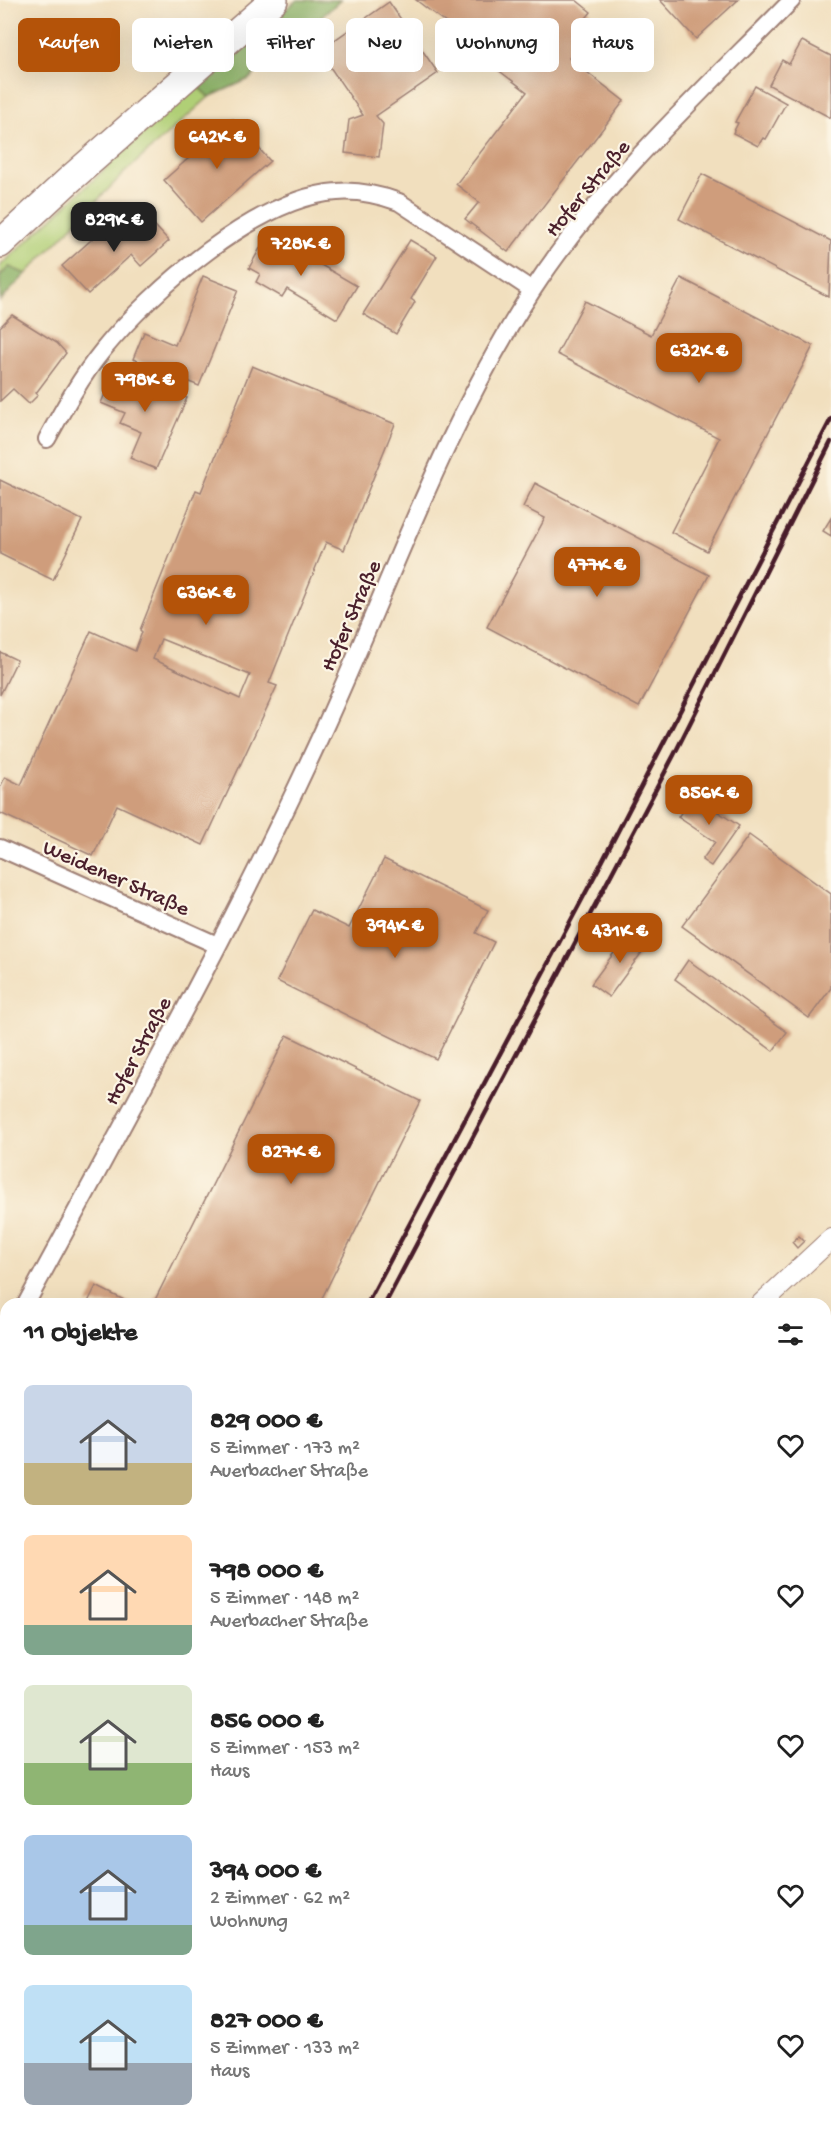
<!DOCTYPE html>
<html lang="de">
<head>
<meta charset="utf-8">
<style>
  :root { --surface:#fff; --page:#f2f2f2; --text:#222; --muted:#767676; --accent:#b45309 }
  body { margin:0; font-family:"Gochi Hand",sans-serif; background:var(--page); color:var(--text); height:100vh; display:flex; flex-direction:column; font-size:22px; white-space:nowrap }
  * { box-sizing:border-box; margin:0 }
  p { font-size:20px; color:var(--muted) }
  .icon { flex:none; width:33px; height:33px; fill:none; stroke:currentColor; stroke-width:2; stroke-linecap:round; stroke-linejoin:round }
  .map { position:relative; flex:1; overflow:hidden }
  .drawer { position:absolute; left:0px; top:1298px; width:831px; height:836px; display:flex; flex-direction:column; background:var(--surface); border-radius:18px 18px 0 0; box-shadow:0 6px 24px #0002 }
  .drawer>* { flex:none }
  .guide { position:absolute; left:18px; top:18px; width:795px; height:54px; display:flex; gap:12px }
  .price { position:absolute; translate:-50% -51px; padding:0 14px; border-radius:12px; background:var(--accent); color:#fff; font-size:20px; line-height:39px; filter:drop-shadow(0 2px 3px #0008) }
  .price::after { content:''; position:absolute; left:50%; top:36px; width:18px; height:14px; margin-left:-9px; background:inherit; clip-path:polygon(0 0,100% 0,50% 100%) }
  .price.active { background:#222; color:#fff }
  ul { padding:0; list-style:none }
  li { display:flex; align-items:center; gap:18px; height:150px; padding:0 24px }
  li span { display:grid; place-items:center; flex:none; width:168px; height:120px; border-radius:9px; color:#555 }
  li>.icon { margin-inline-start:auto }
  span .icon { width:72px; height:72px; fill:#fffc; stroke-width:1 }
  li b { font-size:26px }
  h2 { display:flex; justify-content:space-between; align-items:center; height:72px; padding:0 24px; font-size:26px }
  .tag { padding:0 21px; border-radius:9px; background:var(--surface); box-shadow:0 6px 24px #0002; font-size:21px; line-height:54px }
  .tag.active { background:var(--accent); color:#fff }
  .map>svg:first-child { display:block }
  .green { fill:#b0cf76; stroke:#7d7750; stroke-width:1.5 }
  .forest { fill:#8cb267; stroke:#6b6849; stroke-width:1.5 }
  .building { fill:#cf9d7b; fill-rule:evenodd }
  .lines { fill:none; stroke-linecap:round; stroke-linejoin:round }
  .minor-casing { stroke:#9e7f74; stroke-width:20 }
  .tertiary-casing { stroke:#9e7f74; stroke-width:22 }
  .trunk-casing { stroke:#9e7f74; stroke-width:30 }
  .minor { stroke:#fff; stroke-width:16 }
  .tertiary { stroke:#fff; stroke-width:20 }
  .trunk { stroke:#fff; stroke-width:27 }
  .rail { stroke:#4a1f2b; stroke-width:4.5 }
  .labels { text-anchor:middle; stroke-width:4.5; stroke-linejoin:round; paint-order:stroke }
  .street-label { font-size:22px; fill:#4a1f2b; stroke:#fcf5e5 }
</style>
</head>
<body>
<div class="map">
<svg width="831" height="2132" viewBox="0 0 831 2132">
  <rect width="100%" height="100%" fill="#fcf5e5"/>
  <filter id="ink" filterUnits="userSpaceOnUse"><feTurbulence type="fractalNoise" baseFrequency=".0167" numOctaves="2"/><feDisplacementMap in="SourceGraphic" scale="12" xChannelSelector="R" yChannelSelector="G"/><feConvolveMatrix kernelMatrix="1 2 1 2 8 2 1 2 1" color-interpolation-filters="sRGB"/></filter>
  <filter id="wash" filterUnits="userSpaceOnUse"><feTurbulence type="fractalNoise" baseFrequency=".008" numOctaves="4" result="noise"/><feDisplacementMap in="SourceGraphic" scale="24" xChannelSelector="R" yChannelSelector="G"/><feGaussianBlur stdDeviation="1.35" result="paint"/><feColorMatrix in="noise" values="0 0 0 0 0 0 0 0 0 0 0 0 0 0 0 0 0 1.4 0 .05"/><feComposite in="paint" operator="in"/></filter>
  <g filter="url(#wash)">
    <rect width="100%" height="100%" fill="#f1dfbe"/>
    <path class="green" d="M196 85 209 97 124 173 26 274 9 267 0 276V266Z"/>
    <g class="forest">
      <path d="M297 0H341L249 79 209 97 196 85Z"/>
      <path d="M9 267 26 274 0 301V276Z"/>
    </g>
    <g id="blocks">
      <g class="building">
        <path d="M416 0H576L591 12 575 32 584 39 569 58 624 101 508 252 465 219 479 202 456 184 527 92 467 46 471 42Z"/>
        <path d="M660 0H738L696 39Z"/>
        <path d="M389 2 438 73 376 116 383 124 379 157 345 153 349 120 363 115 319 51Z"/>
        <path d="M802 41 831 56V118L769 85 782 60 789 64Z"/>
        <path d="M755 86 786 103 766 139 763 138 758 146 733 133 738 123 735 122Z"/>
        <path d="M233 119 270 161 201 222 164 180Z"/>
        <path d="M702 174 831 241 829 297 679 219Z"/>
        <path d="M145 215 169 241 141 266 131 255 88 294 62 266 109 224 120 237Z"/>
        <path d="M268 234 357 286 337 319 287 289 282 297 256 282 260 274 249 268Z"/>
        <path d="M410 240 437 256 411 299 415 302 396 334 363 314Z"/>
        <path d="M203 276 238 290 199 386 133 359 144 332 175 345Z"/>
        <path d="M681 278 813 346 707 551 671 532 719 438 557 354 585 301 651 335Z"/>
        <path d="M12 315 57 343 66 353 36 393 38 395 29 404 13 389 0 401V327Z"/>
        <path d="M252 366 395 424 344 550 326 542 269 683 277 686 203 845 117 805 93 856 0 813V788L5 777 21 785 91 631 135 651 142 632 140 630 196 490 201 492ZM161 639 250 675 240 699 153 659Z"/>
        <path d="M116 368 187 398 156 469 130 458 141 432 120 423 125 413 101 403Z"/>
        <path d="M0 480 82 520 53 580 0 554Z"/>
        <path d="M535 483 709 575 639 707 487 627 545 518 523 507Z"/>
        <path d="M831 518V536L823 531Z"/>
        <path d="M0 652 17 660 0 695Z"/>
        <path d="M693 795 739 826 711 866 702 860 715 842 678 817Z"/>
        <path d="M749 835 831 894V988L809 1018 682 926Z"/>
        <path d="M384 859 488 910 476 933 494 942 436 1059 277 981 312 910 349 928Z"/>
        <path d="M630 931 648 944 609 997 591 984Z"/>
        <path d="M688 960 787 1032 773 1051 675 979Z"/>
        <path d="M287 1035 420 1101 319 1304H153Z"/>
        <path d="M799 1236 804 1241 797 1248 792 1242Z"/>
        <path d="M96 1286 132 1304H87Z"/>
        <path d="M0 1491 6 1495V1539L0 1536Z"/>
        <path d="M0 1582 6 1585V1697L0 1694Z"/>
        <path d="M0 1777 6 1780V1834L0 1831Z"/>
        <path d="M6 1859V1939L0 1951V1871Z"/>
      </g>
    </g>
  </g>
  <g filter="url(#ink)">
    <use href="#blocks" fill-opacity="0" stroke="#9e7f74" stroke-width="1.5"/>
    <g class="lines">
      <g class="minor-casing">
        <g id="minor">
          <path d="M47 439C64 408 81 377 103 350 151 291 258 197 337 192 359 190 379 195 399 202L532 290"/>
          <path d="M0 848 217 945"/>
          <path d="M26 1304C128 1115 233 927 322 733 390 585 443 428 532 291 603 182 702 92 792 0"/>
          <path d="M0 1352 6 1341"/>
        </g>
      </g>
      <g class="tertiary-casing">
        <g id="tertiary">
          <path d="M761 1304 831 1239"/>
          <path d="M14 2132 17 2127"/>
        </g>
      </g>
      <g class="trunk-casing">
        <path id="trunk" d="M0 244 68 181 274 0"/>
      </g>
      <use href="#minor" class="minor"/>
      <use href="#tertiary" class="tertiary"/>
      <use href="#trunk" class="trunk"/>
      <g class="rail">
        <path d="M367 1304 603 860 831 419"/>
        <path d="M385 1304 674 755 831 442"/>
        <path d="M0 2012 6 2000"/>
        <path d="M0 2043 6 2030"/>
      </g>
    </g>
  </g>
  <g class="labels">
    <g class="street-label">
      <text transform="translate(586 187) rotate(-50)" y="8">Hofer Straße</text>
      <text transform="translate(349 615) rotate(-66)" y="8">Hofer Straße</text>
      <text transform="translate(117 876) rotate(24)" y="8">Weidener Straße</text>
      <text transform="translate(136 1050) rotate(-62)" y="8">Hofer Straße</text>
    </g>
  </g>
</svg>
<b class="price" style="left:217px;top:170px">642K €</b>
<b class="price active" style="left:114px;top:253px">829K €</b>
<b class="price" style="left:301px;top:277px">728K €</b>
<b class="price" style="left:699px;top:384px">632K €</b>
<b class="price" style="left:145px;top:413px">798K €</b>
<b class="price" style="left:597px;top:598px">477K €</b>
<b class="price" style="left:206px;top:626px">636K €</b>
<b class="price" style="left:709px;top:826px">856K €</b>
<b class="price" style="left:395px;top:959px">394K €</b>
<b class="price" style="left:620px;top:964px">431K €</b>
<b class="price" style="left:291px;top:1185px">827K €</b>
<div class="guide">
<a class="tag active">Kaufen</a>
<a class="tag">Mieten</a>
<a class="tag">Filter</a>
<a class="tag">Neu</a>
<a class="tag">Wohnung</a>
<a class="tag">Haus</a>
</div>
<section class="drawer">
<h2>11 Objekte<svg class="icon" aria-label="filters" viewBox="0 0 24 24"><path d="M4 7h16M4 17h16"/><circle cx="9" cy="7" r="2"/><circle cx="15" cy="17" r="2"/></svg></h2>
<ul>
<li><span style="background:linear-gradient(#c9d6e8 65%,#c2b280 0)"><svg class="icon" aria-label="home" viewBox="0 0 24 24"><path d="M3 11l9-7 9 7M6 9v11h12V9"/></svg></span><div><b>829 000 €</b><p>5 Zimmer · 173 m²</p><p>Auerbacher Straße</p></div><svg class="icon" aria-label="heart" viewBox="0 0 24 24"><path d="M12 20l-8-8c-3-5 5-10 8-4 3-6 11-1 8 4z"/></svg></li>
<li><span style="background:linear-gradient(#ffd9b3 75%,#7fa58c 0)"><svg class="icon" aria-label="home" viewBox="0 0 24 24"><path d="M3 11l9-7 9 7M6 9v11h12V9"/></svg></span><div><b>798 000 €</b><p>5 Zimmer · 148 m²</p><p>Auerbacher Straße</p></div><svg class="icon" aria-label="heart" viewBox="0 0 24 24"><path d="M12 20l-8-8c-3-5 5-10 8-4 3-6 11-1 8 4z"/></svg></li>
<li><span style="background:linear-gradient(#dfe7d0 65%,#8fb573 0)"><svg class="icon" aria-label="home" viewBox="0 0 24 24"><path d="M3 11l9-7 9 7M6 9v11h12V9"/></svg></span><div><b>856 000 €</b><p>5 Zimmer · 153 m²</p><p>Haus</p></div><svg class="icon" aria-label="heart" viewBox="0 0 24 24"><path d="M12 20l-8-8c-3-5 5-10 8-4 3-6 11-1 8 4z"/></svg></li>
<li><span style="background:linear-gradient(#a9c7e8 75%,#7fa58c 0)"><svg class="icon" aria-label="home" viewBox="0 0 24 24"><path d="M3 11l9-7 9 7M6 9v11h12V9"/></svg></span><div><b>394 000 €</b><p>2 Zimmer · 62 m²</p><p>Wohnung</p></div><svg class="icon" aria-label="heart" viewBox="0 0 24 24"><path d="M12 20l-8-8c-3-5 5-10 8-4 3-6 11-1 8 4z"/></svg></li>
<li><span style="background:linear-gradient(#bfe0f5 65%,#9aa5b1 0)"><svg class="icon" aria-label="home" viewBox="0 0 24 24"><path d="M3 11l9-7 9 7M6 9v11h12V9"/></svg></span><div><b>827 000 €</b><p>5 Zimmer · 133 m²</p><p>Haus</p></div><svg class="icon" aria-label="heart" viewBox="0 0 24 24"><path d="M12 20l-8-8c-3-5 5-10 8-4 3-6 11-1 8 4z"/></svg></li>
</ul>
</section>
</div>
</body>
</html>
